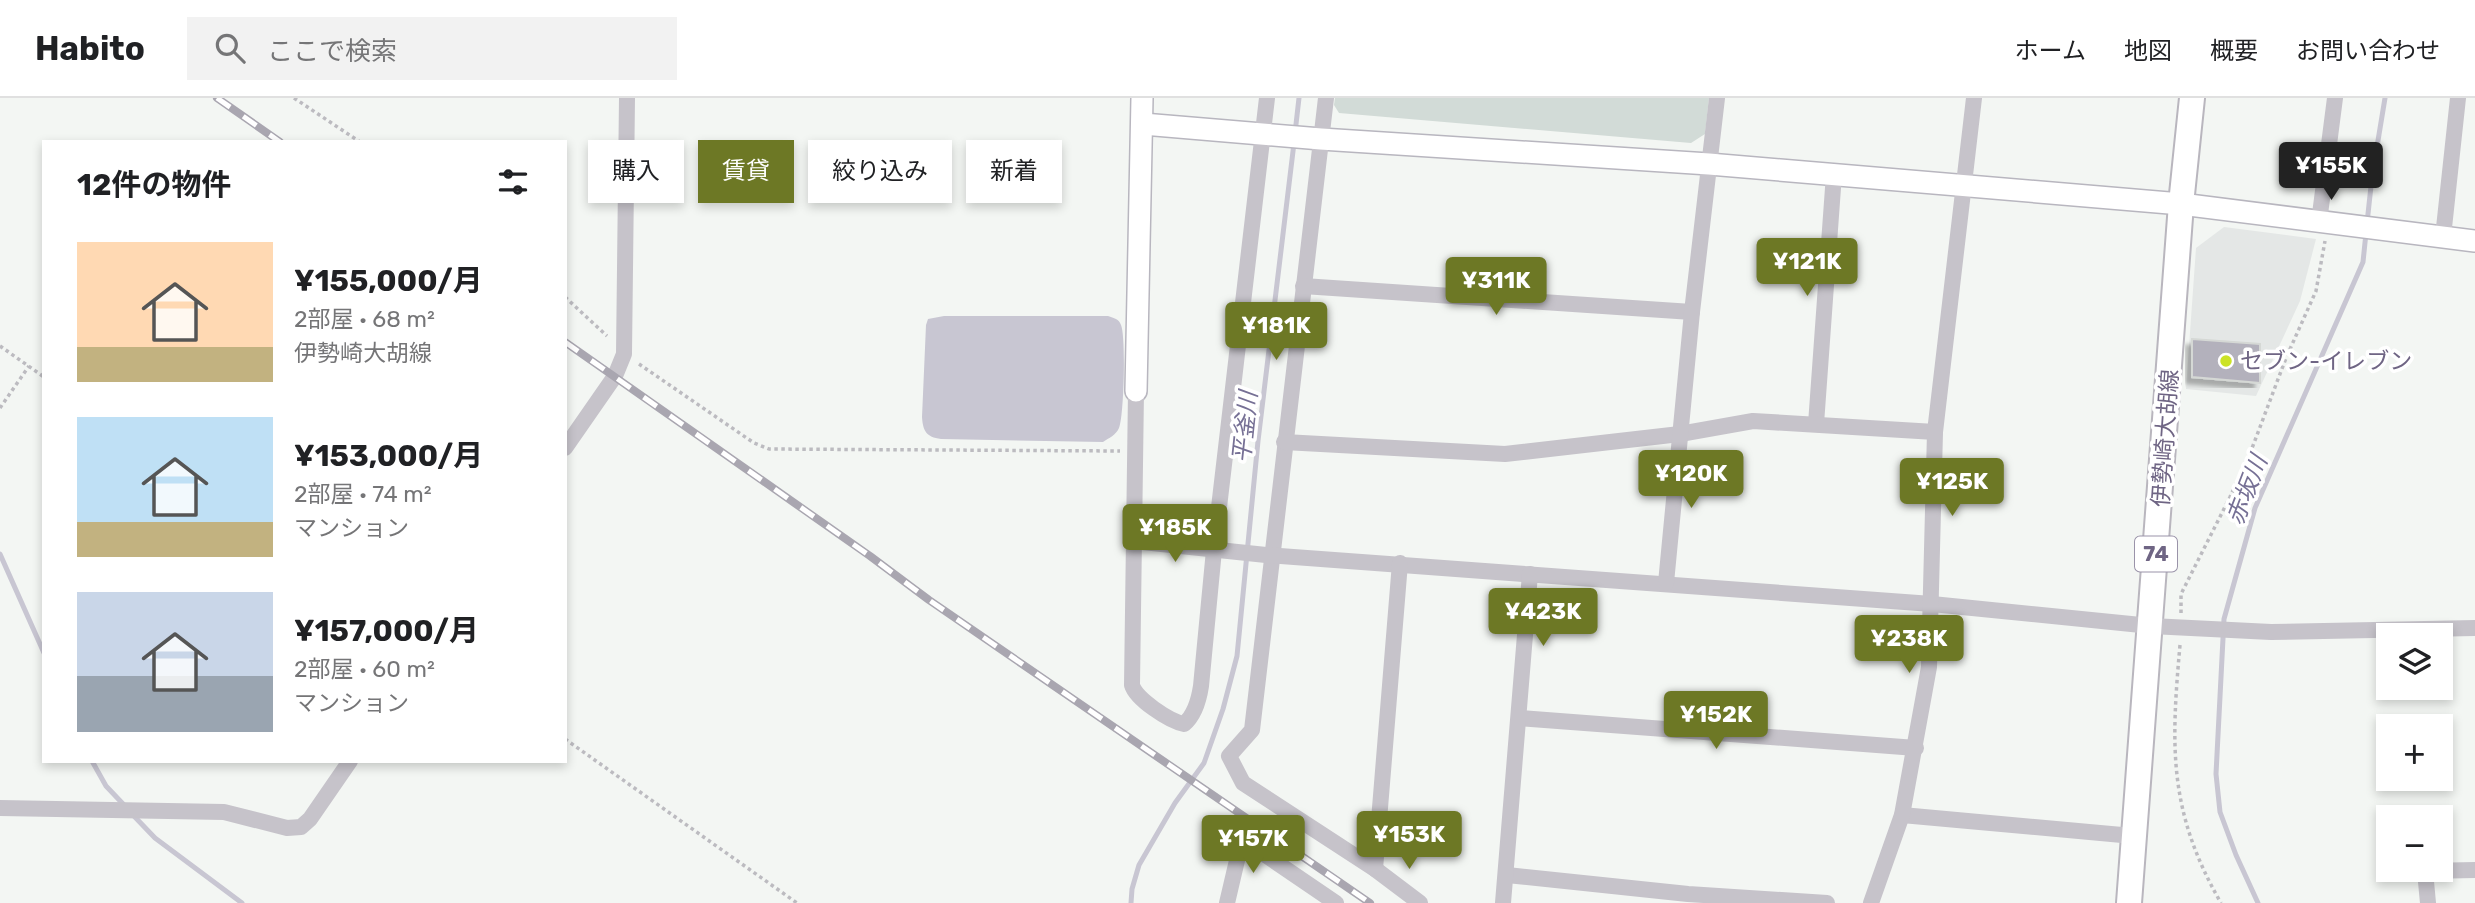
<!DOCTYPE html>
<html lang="ja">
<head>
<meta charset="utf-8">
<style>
  :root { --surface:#fff; --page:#f2f2f2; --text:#202124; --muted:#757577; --line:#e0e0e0; --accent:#6d7825 }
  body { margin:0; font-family:Rubik,"Noto Sans JP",sans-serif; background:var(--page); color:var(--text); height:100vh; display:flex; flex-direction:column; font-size:26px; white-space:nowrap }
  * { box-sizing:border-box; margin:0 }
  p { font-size:23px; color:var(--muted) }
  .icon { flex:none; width:38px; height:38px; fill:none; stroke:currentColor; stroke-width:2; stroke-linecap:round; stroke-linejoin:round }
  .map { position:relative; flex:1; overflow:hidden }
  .drawer { position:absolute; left:42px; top:42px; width:525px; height:623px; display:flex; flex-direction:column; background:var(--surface); border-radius:0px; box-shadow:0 4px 10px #0003 }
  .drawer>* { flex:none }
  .banner { position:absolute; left:588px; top:42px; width:665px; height:63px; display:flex; gap:14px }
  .buttons { position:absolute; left:2376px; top:525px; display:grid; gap:14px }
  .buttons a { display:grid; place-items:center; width:77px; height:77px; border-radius:0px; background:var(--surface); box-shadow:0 4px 10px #0003; font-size:35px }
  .price { position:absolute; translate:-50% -60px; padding:0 16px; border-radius:7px; background:var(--accent); color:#fff; font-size:23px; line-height:46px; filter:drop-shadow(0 2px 4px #0008) }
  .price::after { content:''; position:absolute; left:50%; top:42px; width:21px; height:16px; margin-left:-10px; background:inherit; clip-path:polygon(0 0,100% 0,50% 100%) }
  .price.current { background:#222; color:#fff }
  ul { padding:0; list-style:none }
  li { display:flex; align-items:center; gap:21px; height:175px; padding:0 35px }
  li span { display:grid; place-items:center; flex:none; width:196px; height:140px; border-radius:0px; color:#555 }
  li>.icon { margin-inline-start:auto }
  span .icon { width:84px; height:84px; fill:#fffc; stroke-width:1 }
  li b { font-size:30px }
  h2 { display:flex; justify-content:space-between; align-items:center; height:84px; padding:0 35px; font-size:30px }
  .tag { padding:0 24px; border-radius:0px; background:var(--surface); box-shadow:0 4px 10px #0003; font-size:24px; line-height:63px }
  .tag.current { background:var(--accent); color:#fff }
  header { display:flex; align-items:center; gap:42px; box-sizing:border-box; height:98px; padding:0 35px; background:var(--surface); border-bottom:2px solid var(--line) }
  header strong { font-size:33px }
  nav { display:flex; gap:38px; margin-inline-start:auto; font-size:24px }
  .search { width:490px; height:63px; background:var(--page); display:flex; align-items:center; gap:18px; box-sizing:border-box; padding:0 24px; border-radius:0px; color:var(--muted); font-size:26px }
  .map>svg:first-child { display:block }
  .built { fill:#e4e7e6 }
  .green { fill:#d2dbd7 }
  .water { fill:#c8c6d2 }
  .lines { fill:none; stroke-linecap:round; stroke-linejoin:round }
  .stream { stroke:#c8c6d2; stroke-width:5 }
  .building { fill:#b3b1bc; stroke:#d5d8d5; stroke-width:2; filter:url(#shadow) }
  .secondary-casing { stroke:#b8b6bf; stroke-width:24 }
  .primary-casing { stroke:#b9b6be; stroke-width:28 }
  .path { stroke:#bcbbc0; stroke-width:3.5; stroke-dasharray:3.5 3.5; stroke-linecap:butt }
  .street { stroke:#c6c3ca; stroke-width:16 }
  .secondary { stroke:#fff; stroke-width:21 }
  .primary { stroke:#fff; stroke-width:24 }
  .rail-casing { stroke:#a9a6b0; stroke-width:8 }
  .rail { stroke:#fff; stroke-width:5; stroke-dasharray:16; stroke-linecap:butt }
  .poi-dot { fill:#cce326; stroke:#fff; stroke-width:2.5 }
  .labels { text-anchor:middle; stroke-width:7; stroke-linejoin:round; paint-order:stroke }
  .shield { fill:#fff; stroke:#9a93a9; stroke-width:2 }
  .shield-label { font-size:21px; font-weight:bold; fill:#6f6584 }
  .poi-label { font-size:23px; fill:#6f6584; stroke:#fff; text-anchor:start }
  .street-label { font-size:23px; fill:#6f6584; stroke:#fff }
  .water-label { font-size:24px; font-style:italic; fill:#767095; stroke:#fff }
</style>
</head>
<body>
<header>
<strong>Habito</strong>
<div class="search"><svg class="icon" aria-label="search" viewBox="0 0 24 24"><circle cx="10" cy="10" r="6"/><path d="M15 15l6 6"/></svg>ここで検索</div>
<nav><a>ホーム</a><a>地図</a><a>概要</a><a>お問い合わせ</a></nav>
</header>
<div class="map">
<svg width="2475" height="805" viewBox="0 0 2475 805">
  <defs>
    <filter id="shadow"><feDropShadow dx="-6" dy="6" stdDeviation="2" flood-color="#0004"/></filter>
  </defs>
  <rect width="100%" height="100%" fill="#f3f6f3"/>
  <path class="built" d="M2224 129 2316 141 2300 203 2256 298 2186 291 2196 150Z"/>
  <path class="green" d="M1335 0H1709L1705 36 1691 45 1339 15 1334 7Z"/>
  <path class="water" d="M944 218H1108C1114 220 1119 221 1121 227 1126 238 1124 319 1119 330 1116 337 1109 340 1103 344L941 341C926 339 923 333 922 319L926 227 928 221Z"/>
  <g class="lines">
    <g class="stream">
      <path d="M1295 35 1299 0"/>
      <path d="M2367 125 2372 79 2385 0"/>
      <path d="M0 456 44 555"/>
      <path d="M92 663 106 688 125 708"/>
      <path d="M132 716 155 740 242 805"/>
      <path d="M1131 805 1132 791 1139 767 1175 705 1204 665 1223 611 1237 558 1258 343 1294 45"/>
      <path d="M2258 805 2236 757 2220 714 2216 676 2224 521 2255 410 2363 164 2366 135"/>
    </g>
  </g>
  <path class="building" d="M2192 241 2260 246V285L2192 279Z"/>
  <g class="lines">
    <g class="secondary-casing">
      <g id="secondary">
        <path d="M1143 26 1321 41 1709 66 2181 106 2475 143"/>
        <path d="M1136 293 1142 0"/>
      </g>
    </g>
    <g class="primary-casing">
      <path id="primary" d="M2129 805 2181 106 2192 0"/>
    </g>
    <g class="path">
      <path d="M294 0 360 44"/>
      <path d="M565 199 607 238"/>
      <path d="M0 248 44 279"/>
      <path d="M639 266 754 345 769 351 1120 353"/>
      <path d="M0 310 29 268"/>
      <path d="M2181 515V496L2230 399 2251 353 2286 260 2316 193 2325 143"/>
      <path d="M2180 547C2171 648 2168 713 2221 805"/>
      <path d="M565 641 797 805"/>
    </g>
    <g class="street">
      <path d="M1326 0 1252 632 1229 658 1243 685 1375 771 1420 805"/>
      <path d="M2319 124 2335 0"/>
      <path d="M2443 139 2458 0"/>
      <path d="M1303 188 1692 214"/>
      <path d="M1136 293 1132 587C1136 601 1169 623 1184 626 1195 617 1199 601 1201 588L1214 452 1267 0"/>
      <path d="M1816 326 1834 76"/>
      <path d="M1284 344 1505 356 1680 336 1753 323 1935 334"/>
      <path d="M565 350 615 278 624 256 627 0"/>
      <path d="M1133 443 1266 457 1932 506 2151 528 2271 534 2475 530"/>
      <path d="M1666 485 1692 214 1717 0"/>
      <path d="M1519 620 1916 650"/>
      <path d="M0 710 224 714 287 730 301 729 310 721 350 663"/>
      <path d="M1902 717 2133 738"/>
      <path d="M1375 771 1400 465"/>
      <path d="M1507 777 1688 796 1827 805"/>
      <path d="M1227 805 1242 741 1336 805"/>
      <path d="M1503 805 1530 476"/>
      <path d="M1871 805 1902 717 1929 569 1935 334 1974 0"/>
      <path d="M2428 805 2425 773 2475 772"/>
    </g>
    <use href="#secondary" class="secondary"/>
    <use href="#primary" class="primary"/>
    <g class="rail-casing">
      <g id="rail">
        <path d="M217 0 280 44"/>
        <path d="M565 244 870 458 929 502 1370 805"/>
      </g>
    </g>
    <use href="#rail" class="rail"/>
  </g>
  <circle class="poi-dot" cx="2226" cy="263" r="7"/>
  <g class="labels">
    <rect class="shield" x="2135" y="438.5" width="42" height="35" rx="5"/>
    <g class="shield-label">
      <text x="2156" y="463">74</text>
    </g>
    <g class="poi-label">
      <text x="2240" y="271">セブン-イレブン</text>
    </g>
    <g class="street-label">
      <text transform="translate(2165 340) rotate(-86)" y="8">伊勢崎大胡線</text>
    </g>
    <g class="water-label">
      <text transform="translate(1245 329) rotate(-84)" y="8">平釜川</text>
      <text transform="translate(2247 392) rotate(-69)" y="8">赤坂川</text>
    </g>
  </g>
</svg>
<div class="buttons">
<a><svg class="icon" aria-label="layers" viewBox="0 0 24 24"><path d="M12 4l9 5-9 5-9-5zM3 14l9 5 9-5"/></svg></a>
<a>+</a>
<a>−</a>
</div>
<b class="price current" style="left:2331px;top:104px">¥155K</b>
<b class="price" style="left:1807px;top:200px">¥121K</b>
<b class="price" style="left:1496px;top:219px">¥311K</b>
<b class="price" style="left:1276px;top:264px">¥181K</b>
<b class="price" style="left:1691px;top:412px">¥120K</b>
<b class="price" style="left:1952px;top:420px">¥125K</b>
<b class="price" style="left:1175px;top:466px">¥185K</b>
<b class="price" style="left:1543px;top:550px">¥423K</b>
<b class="price" style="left:1909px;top:577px">¥238K</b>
<b class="price" style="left:1716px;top:653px">¥152K</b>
<b class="price" style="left:1409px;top:773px">¥153K</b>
<b class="price" style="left:1253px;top:777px">¥157K</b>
<div class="banner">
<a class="tag">購入</a>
<a class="tag current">賃貸</a>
<a class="tag">絞り込み</a>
<a class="tag">新着</a>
</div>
<section class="drawer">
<h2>12件の物件<svg class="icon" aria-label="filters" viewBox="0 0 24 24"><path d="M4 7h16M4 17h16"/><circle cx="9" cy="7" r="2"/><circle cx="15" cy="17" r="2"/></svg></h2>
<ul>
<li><span style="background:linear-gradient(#ffd9b3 75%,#c2b280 0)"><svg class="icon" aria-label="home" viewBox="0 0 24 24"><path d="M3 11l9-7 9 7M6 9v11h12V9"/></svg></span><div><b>¥155,000/月</b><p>2部屋 · 68 m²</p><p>伊勢崎大胡線</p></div></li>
<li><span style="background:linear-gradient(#bfe0f5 75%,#c2b280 0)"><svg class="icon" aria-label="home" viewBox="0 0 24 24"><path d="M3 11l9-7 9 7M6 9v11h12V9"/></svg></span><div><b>¥153,000/月</b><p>2部屋 · 74 m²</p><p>マンション</p></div></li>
<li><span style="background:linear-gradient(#c9d6e8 60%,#9aa5b1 0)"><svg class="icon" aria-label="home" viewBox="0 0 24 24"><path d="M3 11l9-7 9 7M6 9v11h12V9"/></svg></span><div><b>¥157,000/月</b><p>2部屋 · 60 m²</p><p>マンション</p></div></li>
</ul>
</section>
</div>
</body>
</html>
